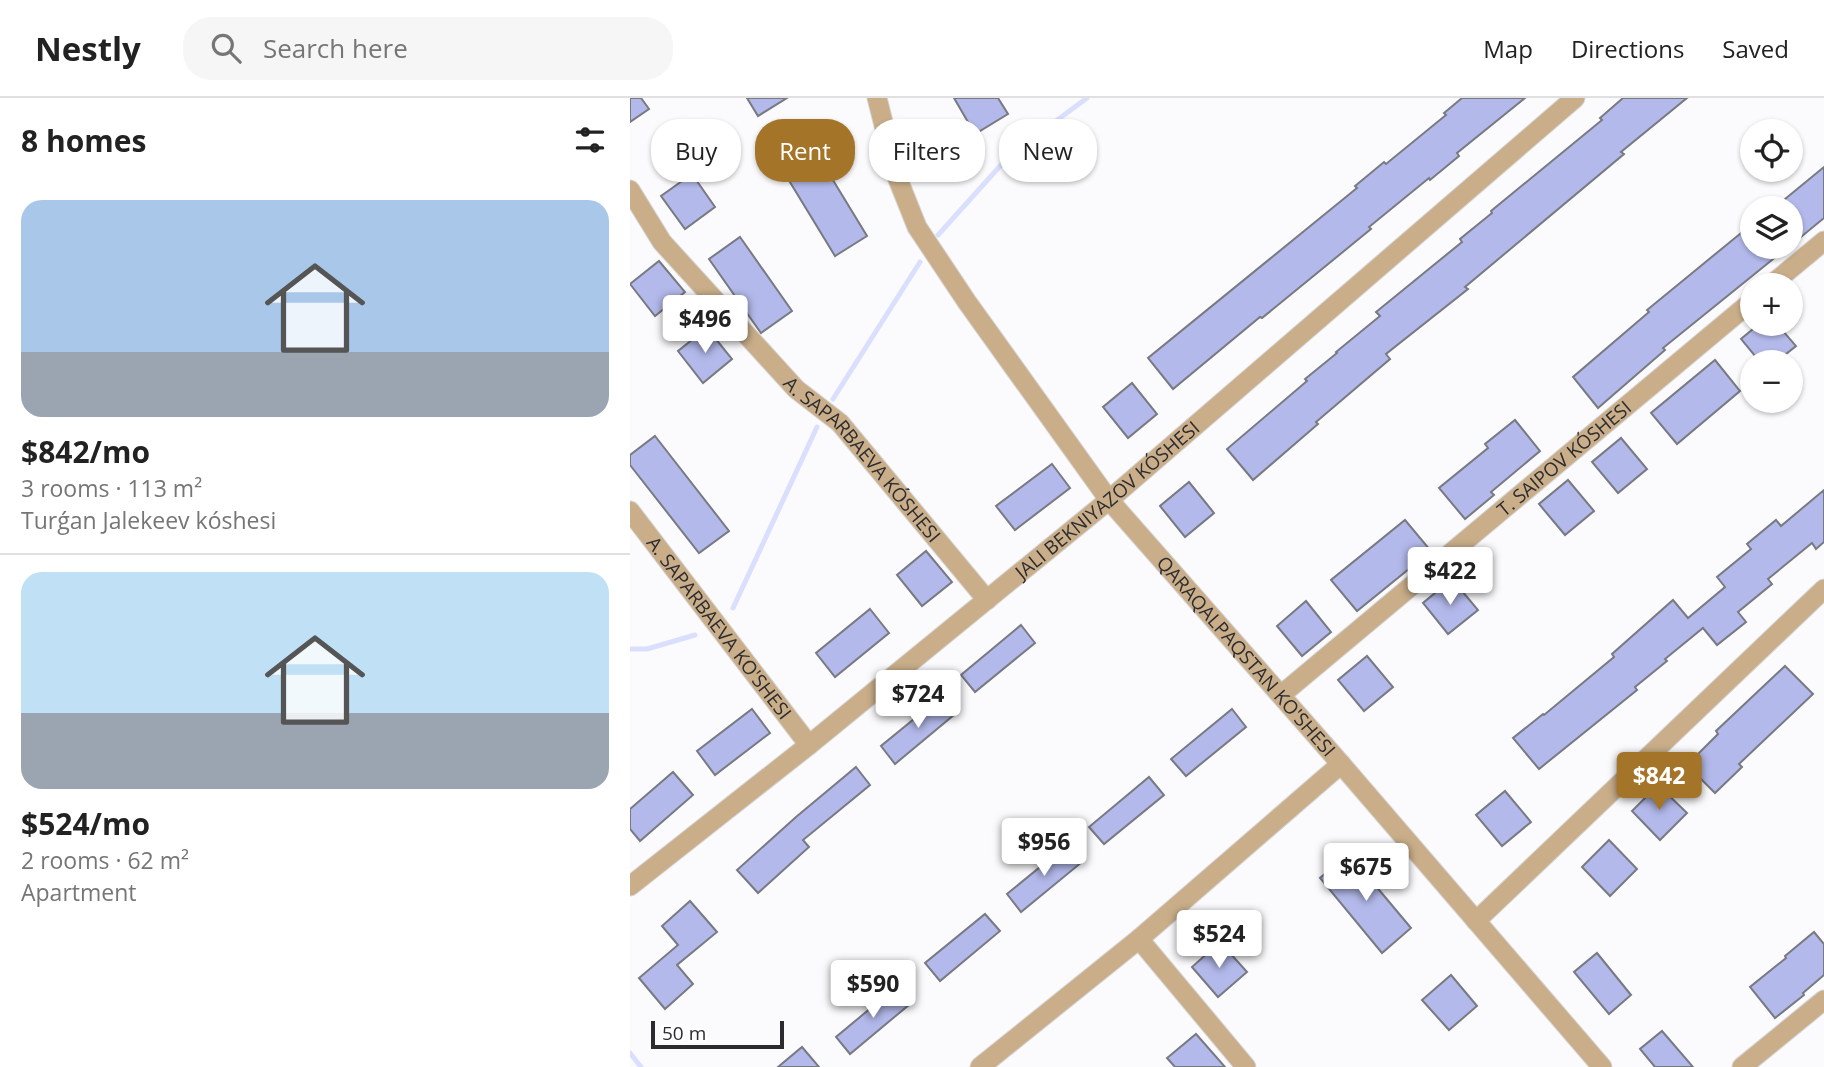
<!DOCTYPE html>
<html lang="en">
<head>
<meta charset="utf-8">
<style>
  :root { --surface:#fff; --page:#f6f6f6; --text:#222; --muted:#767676; --line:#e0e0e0; --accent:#a47528 }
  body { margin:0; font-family:"Open Sans",sans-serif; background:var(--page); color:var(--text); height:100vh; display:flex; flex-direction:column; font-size:26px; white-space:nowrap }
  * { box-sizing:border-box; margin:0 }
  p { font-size:23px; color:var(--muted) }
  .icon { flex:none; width:38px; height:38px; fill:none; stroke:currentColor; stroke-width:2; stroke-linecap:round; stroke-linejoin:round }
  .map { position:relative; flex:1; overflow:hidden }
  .side { display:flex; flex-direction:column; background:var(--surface); width:630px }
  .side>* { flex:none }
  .top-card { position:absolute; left:21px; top:21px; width:665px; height:63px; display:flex; gap:14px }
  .controls { position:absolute; left:1110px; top:21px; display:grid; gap:14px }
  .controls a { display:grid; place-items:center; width:63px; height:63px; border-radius:50%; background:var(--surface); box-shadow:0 2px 5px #0004; font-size:35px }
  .scale { position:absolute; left:21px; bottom:18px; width:133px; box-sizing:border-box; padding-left:7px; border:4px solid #2c2c30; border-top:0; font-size:19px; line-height:24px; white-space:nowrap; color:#2c2c30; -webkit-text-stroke:5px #fff; paint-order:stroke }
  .price { position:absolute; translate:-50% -60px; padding:0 16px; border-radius:7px; background:#fff; color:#222; font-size:23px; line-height:46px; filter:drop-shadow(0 2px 4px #0008) }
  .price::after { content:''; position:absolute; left:50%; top:42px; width:21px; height:16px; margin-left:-10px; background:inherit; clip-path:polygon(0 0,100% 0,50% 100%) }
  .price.current { background:var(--accent); color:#fff }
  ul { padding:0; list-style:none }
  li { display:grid; align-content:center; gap:14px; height:371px; padding:0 21px }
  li+li { border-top:2px solid var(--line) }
  li span { display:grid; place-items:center; height:217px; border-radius:21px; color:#555 }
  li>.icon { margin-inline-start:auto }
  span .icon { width:126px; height:126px; fill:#fffc; stroke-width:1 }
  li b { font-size:30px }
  h2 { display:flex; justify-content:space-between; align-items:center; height:84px; padding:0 21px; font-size:30px }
  .pill { padding:0 24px; border-radius:28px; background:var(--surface); box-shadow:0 2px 5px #0004; font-size:24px; line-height:63px }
  .pill.current { background:var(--accent); color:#fff }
  header { display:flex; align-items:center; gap:42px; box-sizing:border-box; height:98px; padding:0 35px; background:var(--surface); border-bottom:2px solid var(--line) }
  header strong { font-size:33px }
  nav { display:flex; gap:38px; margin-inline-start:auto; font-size:24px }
  .search { width:490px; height:63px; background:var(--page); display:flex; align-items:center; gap:18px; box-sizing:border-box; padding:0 24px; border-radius:28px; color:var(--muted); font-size:26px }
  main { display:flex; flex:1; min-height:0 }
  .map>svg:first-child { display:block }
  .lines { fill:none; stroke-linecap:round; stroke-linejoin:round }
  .stream { stroke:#dbdffe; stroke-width:5 }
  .building { fill:#b3b9ea; stroke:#787a82; stroke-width:2 }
  .minor-casing { stroke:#d6d6d8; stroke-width:21 }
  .minor { stroke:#c9ae89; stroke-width:19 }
  .labels { text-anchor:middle; stroke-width:5; stroke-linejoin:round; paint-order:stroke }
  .street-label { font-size:19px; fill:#2c2c30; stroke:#fff }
</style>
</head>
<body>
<header>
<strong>Nestly</strong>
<div class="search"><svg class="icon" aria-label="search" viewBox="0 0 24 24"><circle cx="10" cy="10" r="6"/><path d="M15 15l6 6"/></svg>Search here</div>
<nav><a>Map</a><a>Directions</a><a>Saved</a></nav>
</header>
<main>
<section class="side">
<h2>8 homes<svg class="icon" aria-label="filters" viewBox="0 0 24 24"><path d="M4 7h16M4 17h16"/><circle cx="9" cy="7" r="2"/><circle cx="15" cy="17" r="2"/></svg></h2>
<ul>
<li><span style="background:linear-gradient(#a9c7e8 70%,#9aa5b1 0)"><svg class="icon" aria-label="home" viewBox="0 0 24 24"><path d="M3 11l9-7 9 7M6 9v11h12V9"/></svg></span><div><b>$842/mo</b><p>3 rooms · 113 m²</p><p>Turǵan Jalekeev kóshesi</p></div></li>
<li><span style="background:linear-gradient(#bfe0f5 65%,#9aa5b1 0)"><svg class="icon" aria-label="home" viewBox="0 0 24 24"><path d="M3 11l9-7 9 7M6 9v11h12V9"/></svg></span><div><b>$524/mo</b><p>2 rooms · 62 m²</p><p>Apartment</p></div></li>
</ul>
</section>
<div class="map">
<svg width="1194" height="969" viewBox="0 0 1194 969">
  <rect width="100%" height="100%" fill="#fbfbfd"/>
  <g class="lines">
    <g class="stream">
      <path d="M308 137 380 57 457 0"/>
      <path d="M203 301 290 164"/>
      <path d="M103 510 187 329"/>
      <path d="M0 551H17L65 537"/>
      <path d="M0 955 11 969"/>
    </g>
  </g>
  <g class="building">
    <path d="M0 0H11L19 11 0 24Z"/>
    <path d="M117 0H157L128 18Z"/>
    <path d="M324 0H368L378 16 345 36Z"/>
    <path d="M832 0H895L827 55 829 58 800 82 799 80 739 129 741 131 632 220 630 219 543 291 518 260 727 90 725 88 754 64 756 66 816 17 814 15Z"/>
    <path d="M993 0H1057L991 54 994 56 835 189 838 191 756 256 760 261 686 324 688 326 623 382 597 351 677 283 675 281 707 255 706 254 750 218 746 214 832 144 830 141 862 115 861 113 972 22 970 20Z"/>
    <path d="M184 51 237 138 205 158 152 71Z"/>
    <path d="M1194 69V120L1160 148V110H1144Z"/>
    <path d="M62 76 85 109 55 131 31 98Z"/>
    <path d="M1122 126V149H1158L1033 250 1035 252 968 310 943 279 1019 214 1017 212Z"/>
    <path d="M110 139 162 213 131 235 79 161Z"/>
    <path d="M29 163 55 194 25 218 0 186Z"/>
    <path d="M1129 226H1147L1166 248 1146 264H1130L1111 241Z"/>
    <path d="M77 230 102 261 73 285 48 253Z"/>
    <path d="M1085 262 1110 293 1047 346 1021 315Z"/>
    <path d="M502 285 527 316 498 340 473 309Z"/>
    <path d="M885 322 910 353 861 394 864 397 835 421 809 390 858 350 855 346Z"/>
    <path d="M25 338 99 433 69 455 0 367V357Z"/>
    <path d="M991 340 1017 371 988 395 962 364Z"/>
    <path d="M422 366 440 390 385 432 366 408Z"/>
    <path d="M938 382 964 413 935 437 909 406Z"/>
    <path d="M559 384 584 415 555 439 530 408Z"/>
    <path d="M1194 392V444L1186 451 1182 445 1138 481 1142 486 1108 514 1116 524 1087 547 1073 530 1035 561 1037 563 1005 589 1007 592 909 671 883 640 913 616 914 617 984 559 982 556 1043 502 1058 520 1095 489 1087 479 1121 451 1117 446 1146 422 1151 428Z"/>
    <path d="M775 422 801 453 727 513 701 482Z"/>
    <path d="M296 453 322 484 292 508 267 477Z"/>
    <path d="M822 481 848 512 818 536 793 505Z"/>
    <path d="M676 503 701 534 672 558 647 528Z"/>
    <path d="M240 511 259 535 205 579 186 555Z"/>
    <path d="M391 527 405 545 345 594 331 577Z"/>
    <path d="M737 558 763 589 734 613 708 582Z"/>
    <path d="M1155 568 1183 596 1109 666 1112 669 1085 695 1057 667 1088 636 1086 633Z"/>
    <path d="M311 599 325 616 265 666 251 648Z"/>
    <path d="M122 611 140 635 85 677 67 653Z"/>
    <path d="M602 611 616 629 556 678 541 661Z"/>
    <path d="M226 669 240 687 173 742 179 749 128 795 107 772 166 719Z"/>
    <path d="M43 674 63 697 10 743 0 731V711Z"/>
    <path d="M519 679 534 697 474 746 459 729Z"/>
    <path d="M1028 687 1057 715 1030 742 1002 713Z"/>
    <path d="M875 693 901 724 872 748 846 717Z"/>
    <path d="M979 742 1007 771 980 798 952 769Z"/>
    <path d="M437 747 452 764 391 814 377 796Z"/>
    <path d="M719 756 781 830 752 855 690 780Z"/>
    <path d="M60 803 87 834 47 867 63 886 35 911 9 880 48 847 32 828Z"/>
    <path d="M355 816 370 833 310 883 295 865Z"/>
    <path d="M1184 834 1194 846V877L1173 895 1174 897 1145 920 1120 889 1156 860 1155 858Z"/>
    <path d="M590 844 617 874 588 899 562 869Z"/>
    <path d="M967 855 1001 897 979 916 944 874Z"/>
    <path d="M821 877 847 908 819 932 792 902Z"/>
    <path d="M266 889 280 906 220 956 206 939Z"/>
    <path d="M1032 933 1063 969H1025L1010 951Z"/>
    <path d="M566 936 595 969H545L537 960Z"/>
    <path d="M172 949 189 969H148Z"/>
  </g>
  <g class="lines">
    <g class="minor-casing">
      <g id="minor">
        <path id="s1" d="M247 0 267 79 287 129 337 204 479 402 711 666 972 969"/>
        <path id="s2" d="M0 92 32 144 166 291 210 325 357 502"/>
        <path d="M1141 187 1194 143"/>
        <path id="s3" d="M0 413 179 647"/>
        <path id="s4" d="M651 597 1122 203"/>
        <path id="s5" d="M0 788 179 647 479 402 945 0"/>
        <path d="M846 823 1194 491"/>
        <path d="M509 841 616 969"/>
        <path d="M350 969 509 841 711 666"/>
        <path d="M1112 969 1194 902"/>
      </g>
    </g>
    <use href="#minor" class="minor"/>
  </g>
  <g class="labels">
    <g class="street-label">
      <text dy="7" stroke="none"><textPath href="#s4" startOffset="369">T. SAIPOV KÓSHESI</textPath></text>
      <text dy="7" stroke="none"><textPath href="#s2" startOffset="357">A. SAPARBAEVA KÓSHESI</textPath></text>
      <text dy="7" stroke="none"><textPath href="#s5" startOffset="614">JALI BEKNIYAZOV KÓSHESI</textPath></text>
      <text dy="7" stroke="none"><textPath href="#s3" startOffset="147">A. SAPARBAEVA KO'SHESI</textPath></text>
      <text dy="7" stroke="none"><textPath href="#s1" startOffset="677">QARAQALPAQSTAN KO'SHESI</textPath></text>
    </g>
  </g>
</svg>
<div class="controls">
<a><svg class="icon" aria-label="locate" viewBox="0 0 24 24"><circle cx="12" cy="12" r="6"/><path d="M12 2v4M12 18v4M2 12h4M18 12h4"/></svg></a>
<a><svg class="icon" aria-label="layers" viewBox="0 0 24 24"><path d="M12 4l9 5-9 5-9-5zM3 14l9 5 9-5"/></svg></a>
<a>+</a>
<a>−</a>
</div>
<div class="scale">50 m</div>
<b class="price" style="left:75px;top:257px">$496</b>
<b class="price" style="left:820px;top:509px">$422</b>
<b class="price" style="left:288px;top:632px">$724</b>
<b class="price current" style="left:1029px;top:714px">$842</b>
<b class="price" style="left:414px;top:780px">$956</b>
<b class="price" style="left:736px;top:805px">$675</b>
<b class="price" style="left:589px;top:872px">$524</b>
<b class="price" style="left:243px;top:922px">$590</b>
<div class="top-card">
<a class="pill">Buy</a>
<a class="pill current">Rent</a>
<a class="pill">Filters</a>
<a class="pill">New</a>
</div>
</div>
</main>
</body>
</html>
